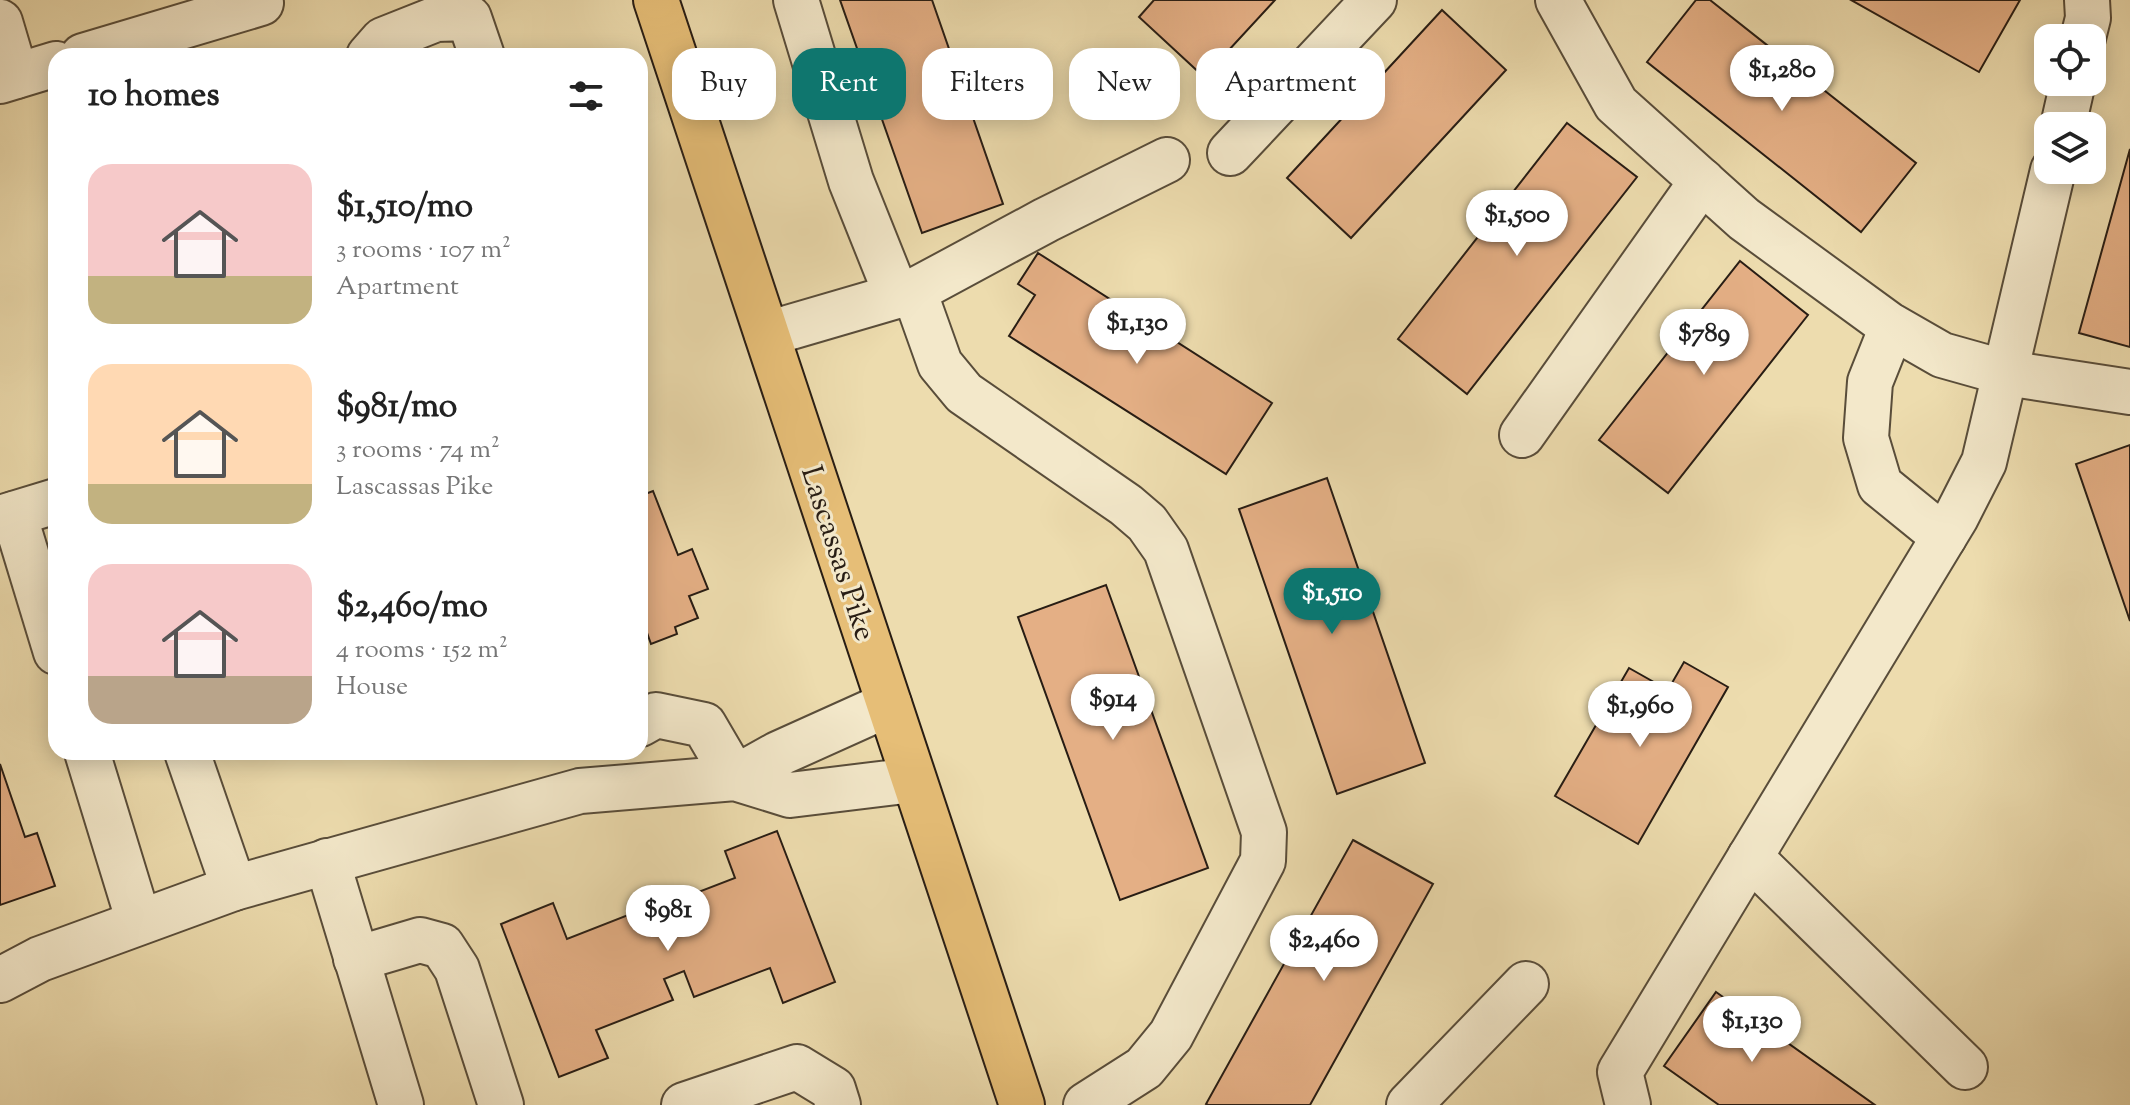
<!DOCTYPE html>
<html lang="en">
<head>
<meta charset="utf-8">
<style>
  :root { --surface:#fff; --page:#f2f2f2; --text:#222; --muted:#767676; --accent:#0f766e }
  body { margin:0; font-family:"Sorts Mill Goudy",serif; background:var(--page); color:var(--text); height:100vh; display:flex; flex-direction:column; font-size:30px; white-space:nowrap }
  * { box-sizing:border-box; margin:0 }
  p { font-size:26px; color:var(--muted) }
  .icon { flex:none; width:44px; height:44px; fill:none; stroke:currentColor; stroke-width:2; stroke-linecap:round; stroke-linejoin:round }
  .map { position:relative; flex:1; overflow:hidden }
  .details { position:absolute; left:48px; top:48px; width:600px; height:712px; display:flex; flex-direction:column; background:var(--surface); border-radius:24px; box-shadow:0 4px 20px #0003 }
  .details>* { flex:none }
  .banner { position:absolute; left:672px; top:48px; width:760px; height:72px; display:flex; gap:16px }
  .fabs { position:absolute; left:2034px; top:24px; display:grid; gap:16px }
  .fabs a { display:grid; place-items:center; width:72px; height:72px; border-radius:16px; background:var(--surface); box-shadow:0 4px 20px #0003; font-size:40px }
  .price { position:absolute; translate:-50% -68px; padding:0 18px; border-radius:28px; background:#fff; color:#222; font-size:26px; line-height:52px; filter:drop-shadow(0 2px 4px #0008) }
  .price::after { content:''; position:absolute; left:50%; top:48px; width:24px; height:18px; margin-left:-12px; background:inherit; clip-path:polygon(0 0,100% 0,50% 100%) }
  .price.selected { background:var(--accent); color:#fff }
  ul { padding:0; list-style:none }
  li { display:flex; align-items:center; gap:24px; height:200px; padding:0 40px }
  li span { display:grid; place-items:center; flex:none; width:224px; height:160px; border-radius:24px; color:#555 }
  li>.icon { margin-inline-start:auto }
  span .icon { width:96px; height:96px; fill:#fffc; stroke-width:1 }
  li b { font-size:34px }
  h2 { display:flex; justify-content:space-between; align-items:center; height:96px; padding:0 40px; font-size:34px }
  .pill { padding:0 28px; border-radius:24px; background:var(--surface); box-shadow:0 4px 20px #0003; font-size:28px; line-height:72px }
  .pill.selected { background:var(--accent); color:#fff }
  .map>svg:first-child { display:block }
  .building { fill:#e4af85; stroke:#281d14; stroke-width:2 }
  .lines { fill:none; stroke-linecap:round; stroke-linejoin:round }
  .minor-casing { stroke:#594d3a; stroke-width:48 }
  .major-casing { stroke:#281d14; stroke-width:48 }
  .minor { stroke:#f3e8ca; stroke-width:44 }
  .major { stroke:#e6be77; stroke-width:44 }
  .labels { text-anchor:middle; stroke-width:6; stroke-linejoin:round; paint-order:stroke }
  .street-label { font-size:30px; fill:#281d14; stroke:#f3e8ca }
</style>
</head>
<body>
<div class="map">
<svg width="2130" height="1105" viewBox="0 0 2130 1105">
  <rect width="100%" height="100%" fill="#eddcae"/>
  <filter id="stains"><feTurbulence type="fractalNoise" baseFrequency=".0025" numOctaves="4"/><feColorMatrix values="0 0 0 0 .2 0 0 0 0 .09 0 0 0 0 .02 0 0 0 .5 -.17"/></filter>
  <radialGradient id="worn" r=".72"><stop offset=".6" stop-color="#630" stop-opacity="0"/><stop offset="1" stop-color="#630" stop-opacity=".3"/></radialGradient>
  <g class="building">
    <path d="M840 0H932L1003 204 922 233Z"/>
    <path d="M1154 0H1275L1204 77 1139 17Z"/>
    <path d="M1696 0H1710L1916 163 1861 232 1647 62Z"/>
    <path d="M1851 0H2020L1979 72Z"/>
    <path d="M1442 10 1506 70 1351 238 1287 178Z"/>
    <path d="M1567 123 1637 177 1467 394 1398 339Z"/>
    <path d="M2130 149V347L2079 333Z"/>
    <path d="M1038 253 1272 403 1226 474 1009 336 1035 295 1018 284Z"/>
    <path d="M1740 261 1808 315 1668 493 1599 440Z"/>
    <path d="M640 388 646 404 640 407Z"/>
    <path d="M2130 445V621L2076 464Z"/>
    <path d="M1327 478 1425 763 1337 794 1239 509Z"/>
    <path d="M653 491 678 555 692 549 708 589 689 596 698 618 675 627 677 634 651 644 646 630 640 633V496Z"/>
    <path d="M1106 585 1208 868 1120 900 1018 617Z"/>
    <path d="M1684 662 1728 687 1638 844 1555 796 1629 668 1668 690Z"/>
    <path d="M0 764 25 837 37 833 55 886 0 905Z"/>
    <path d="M777 831 835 982 783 1003 770 968 694 997 684 971 664 979 673 1000 596 1030 608 1058 559 1077 501 924 553 903 567 939 651 906 652 910 735 878 725 851Z"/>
    <path d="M1353 840 1433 884 1310 1105H1208L1206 1104Z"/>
    <path d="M1716 992 1875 1105H1719L1664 1066Z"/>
  </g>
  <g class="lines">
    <g class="minor-casing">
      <g id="minor">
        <path d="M796 0 851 181 897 296"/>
        <path d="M1558 0 1616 104 1744 219 1888 324 1942 355 2006 373 2130 392"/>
        <path d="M0 22 16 76"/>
        <path d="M2083 38 2088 18 2087 0"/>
        <path d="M83 56 261 3"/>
        <path d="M369 56 383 40 436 19 469 18 482 56"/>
        <path d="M0 81 56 64"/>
        <path d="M2063 126 2073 82"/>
        <path d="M1230 153 1374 0"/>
        <path d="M914 291 940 364 964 393 1126 505 1147 523 1166 550 1264 832 1263 861 1171 1035 1144 1068 1086 1105"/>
        <path d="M1892 327 1870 382 1866 438 1880 485 1944 537"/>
        <path d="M767 334 914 291 1046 220 1167 160"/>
        <path d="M1522 435 1702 181"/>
        <path d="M14 514 56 652"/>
        <path d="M0 518 56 501"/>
        <path d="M640 724 656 715 704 725 735 778"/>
        <path d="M87 752 139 922"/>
        <path d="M187 752 234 888"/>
        <path d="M735 778 778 754 889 704"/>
        <path d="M1750 857 1965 1067"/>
        <path d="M327 861 401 1105"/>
        <path d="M356 959 420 940 442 946 457 969 501 1105"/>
        <path d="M0 980 40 959 234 888 580 791 735 778 790 795 913 780"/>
        <path d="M684 1105 797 1067 833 1089 838 1105"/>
        <path d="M1409 1105 1526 984"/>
        <path d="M1628 1105 1620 1072 1956 517 1984 462 2053 170"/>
      </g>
    </g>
    <g class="major-casing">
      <path id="major" d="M656 0 1022 1105"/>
    </g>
    <use href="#minor" class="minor"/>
    <use href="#major" class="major"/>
  </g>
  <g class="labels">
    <g class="street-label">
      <text transform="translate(839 553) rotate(72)" y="10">Lascassas Pike</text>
    </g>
  </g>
  <rect width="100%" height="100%" filter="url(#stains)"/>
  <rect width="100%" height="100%" fill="url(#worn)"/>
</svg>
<div class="fabs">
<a><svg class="icon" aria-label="locate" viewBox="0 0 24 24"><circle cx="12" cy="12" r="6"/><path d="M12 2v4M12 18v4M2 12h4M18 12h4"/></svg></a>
<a><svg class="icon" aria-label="layers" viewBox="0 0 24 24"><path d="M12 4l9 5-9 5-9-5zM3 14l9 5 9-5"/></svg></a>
</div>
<b class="price" style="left:1782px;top:113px">$1,280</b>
<b class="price" style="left:1517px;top:258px">$1,500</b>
<b class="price" style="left:1137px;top:366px">$1,130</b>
<b class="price" style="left:1704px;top:377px">$789</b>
<b class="price selected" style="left:1332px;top:636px">$1,510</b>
<b class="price" style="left:1113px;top:742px">$914</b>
<b class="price" style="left:1640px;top:749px">$1,960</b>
<b class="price" style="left:668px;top:953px">$981</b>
<b class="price" style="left:1324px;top:983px">$2,460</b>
<b class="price" style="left:1752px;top:1064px">$1,130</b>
<div class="banner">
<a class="pill">Buy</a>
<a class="pill selected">Rent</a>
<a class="pill">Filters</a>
<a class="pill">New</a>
<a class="pill">Apartment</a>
</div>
<section class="details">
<h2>10 homes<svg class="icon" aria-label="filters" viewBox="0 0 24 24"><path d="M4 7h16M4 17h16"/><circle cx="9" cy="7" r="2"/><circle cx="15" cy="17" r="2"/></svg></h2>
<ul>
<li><span style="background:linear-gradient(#f6c9c9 70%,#c2b280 0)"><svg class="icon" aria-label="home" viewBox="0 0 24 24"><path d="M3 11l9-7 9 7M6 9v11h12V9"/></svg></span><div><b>$1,510/mo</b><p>3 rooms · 107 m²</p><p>Apartment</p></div></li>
<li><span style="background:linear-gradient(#ffd9b3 75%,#c2b280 0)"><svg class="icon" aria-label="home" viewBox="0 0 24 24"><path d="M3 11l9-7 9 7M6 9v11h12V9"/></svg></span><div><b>$981/mo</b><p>3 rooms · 74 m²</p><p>Lascassas Pike</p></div></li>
<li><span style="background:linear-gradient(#f6c9c9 70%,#b9a48a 0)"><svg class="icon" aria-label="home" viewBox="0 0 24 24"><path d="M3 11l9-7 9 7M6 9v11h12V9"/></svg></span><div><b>$2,460/mo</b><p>4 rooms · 152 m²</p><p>House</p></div></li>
</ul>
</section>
</div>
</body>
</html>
